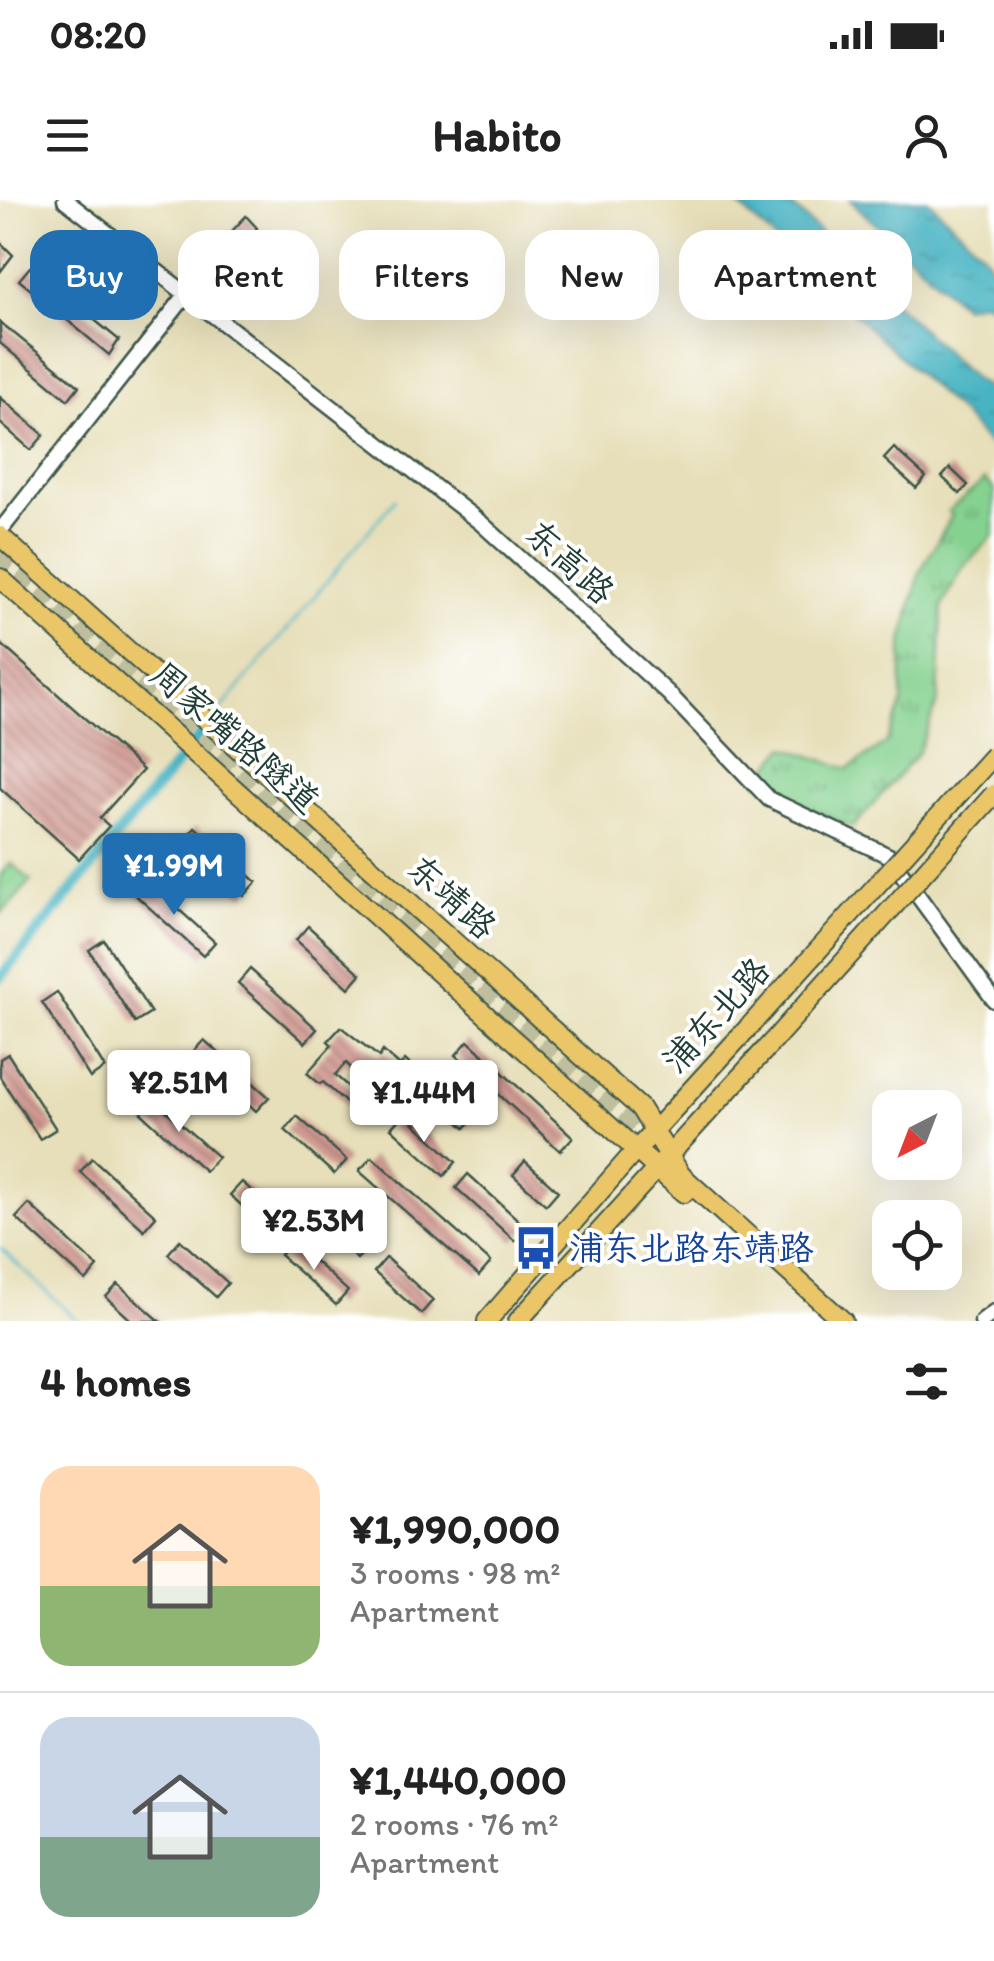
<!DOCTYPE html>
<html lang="en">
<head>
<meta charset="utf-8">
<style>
  :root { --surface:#fff; --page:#f2f2f2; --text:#222; --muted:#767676; --line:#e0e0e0; --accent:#1f6fb2 }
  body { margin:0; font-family:Itim,"LXGW WenKai TC",sans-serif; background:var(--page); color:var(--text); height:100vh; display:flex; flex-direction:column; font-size:38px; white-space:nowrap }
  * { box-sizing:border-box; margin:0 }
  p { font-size:32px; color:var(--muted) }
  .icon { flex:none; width:55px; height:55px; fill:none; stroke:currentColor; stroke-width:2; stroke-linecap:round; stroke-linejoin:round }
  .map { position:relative; height:1121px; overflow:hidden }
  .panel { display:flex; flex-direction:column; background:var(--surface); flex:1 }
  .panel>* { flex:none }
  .hud { position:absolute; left:30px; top:30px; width:935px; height:90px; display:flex; gap:20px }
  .needle { width:65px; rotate:222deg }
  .controls { position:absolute; left:872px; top:890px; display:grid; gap:20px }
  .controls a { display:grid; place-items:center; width:90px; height:90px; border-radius:20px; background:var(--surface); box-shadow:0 10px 40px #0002; font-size:50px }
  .price { position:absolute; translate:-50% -85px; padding:0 22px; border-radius:10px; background:#fff; color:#222; font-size:32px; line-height:65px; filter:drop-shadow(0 2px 5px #0008) }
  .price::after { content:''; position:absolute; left:50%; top:60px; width:30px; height:22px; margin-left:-15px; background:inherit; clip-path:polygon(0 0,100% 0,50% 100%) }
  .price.active { background:var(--accent); color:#fff }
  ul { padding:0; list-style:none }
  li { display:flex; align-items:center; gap:30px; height:250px; padding:0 40px }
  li+li { border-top:2px solid var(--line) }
  li span { display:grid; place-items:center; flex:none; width:280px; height:200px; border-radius:30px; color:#555 }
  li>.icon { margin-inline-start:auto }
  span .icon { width:120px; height:120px; fill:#fffc; stroke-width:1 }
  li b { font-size:42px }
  h2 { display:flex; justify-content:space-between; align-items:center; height:120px; padding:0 40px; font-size:42px }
  .pill { padding:0 35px; border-radius:30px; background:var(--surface); box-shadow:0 10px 40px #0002; font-size:35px; line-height:90px }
  .pill.active { background:var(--accent); color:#fff }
  .status { display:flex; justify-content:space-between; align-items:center; height:70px; padding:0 50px; background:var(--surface); direction:ltr }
  .status svg { height:28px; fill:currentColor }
  header { display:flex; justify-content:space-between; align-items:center; height:130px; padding:0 40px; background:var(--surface); font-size:45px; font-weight:800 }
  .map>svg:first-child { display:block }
  .grass { fill:url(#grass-tufts); stroke:#528762; stroke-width:2.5 }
  .garden { fill:#85d190; stroke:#528762; stroke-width:2.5 }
  .water { fill:url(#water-ripples); stroke:#33787c; stroke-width:2.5 }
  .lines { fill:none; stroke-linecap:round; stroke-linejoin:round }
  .stream { stroke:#47b4c3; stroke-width:2.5 }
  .canal { stroke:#47b4c3; stroke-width:11 }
  .building { fill:url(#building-back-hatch); fill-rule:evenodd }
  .major-tunnel { stroke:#bfbf9e; stroke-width:18; stroke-dasharray:18 9; stroke-linecap:butt }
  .minor-casing { stroke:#3d5548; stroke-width:19 }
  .major-casing { stroke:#3d5548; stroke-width:22 }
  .minor { stroke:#fff; stroke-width:14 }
  .major { stroke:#ebc669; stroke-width:18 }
  .major-bridge-casing { stroke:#3d5548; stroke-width:22; stroke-linecap:butt }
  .major-bridge { stroke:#ebc669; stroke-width:18 }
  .labels { text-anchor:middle; stroke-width:8; stroke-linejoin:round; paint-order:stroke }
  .street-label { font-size:35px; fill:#1f3d34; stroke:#fff }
  .transit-label { font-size:35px; fill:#164399; stroke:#fff; text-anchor:start }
</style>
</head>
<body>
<div class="status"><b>08:20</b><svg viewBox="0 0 49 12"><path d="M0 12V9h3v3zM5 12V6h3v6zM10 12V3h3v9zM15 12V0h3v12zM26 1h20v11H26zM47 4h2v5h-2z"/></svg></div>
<header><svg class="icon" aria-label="menu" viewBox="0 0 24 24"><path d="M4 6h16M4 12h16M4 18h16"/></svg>Habito<svg class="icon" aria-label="person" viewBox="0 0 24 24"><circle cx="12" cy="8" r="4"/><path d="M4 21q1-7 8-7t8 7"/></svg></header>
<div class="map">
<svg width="994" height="1121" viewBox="0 0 994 1121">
  <defs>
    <pattern id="grass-tufts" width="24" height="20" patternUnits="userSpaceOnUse" patternTransform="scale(2.5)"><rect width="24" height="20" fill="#85d190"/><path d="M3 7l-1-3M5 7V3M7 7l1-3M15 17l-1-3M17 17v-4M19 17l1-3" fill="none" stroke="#6cab76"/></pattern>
    <pattern id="water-ripples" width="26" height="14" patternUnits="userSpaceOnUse" patternTransform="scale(2.5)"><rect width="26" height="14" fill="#47b4c3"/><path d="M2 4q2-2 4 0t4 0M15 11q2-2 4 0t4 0" fill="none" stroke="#3b949f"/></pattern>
    <pattern id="building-back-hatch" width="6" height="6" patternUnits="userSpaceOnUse" patternTransform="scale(2.5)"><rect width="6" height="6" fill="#d09991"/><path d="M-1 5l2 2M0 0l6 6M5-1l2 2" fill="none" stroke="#a87e77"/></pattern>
  </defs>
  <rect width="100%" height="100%" fill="#fff"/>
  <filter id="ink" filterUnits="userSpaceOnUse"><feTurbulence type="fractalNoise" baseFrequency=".01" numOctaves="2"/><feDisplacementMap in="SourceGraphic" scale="20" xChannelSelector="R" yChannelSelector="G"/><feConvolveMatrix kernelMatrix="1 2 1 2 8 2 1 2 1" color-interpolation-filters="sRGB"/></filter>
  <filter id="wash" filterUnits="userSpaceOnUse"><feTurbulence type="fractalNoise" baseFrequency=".0048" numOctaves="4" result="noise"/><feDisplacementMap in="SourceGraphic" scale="40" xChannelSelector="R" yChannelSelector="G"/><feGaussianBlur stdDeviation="2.25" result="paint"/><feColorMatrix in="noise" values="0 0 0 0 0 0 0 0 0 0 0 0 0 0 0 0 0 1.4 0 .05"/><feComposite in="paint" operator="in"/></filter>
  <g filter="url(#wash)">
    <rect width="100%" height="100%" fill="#e7dfb9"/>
    <path class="grass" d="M985 280 994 289V335L963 368 942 406 938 501 918 553 853 627 780 596 761 577 785 547 848 569 886 543 902 505V448L910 410 920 372 952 315 948 311Z"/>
    <path class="garden" d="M11 663 31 681 1 714 0 675Z"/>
    <g class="water">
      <path d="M733 0H786L975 180 994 191V251L961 214Z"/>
      <path d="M850 0H928L985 55 994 72V109L985 101 963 106Z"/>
    </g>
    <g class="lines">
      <g class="stream">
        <path d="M214 518 395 299"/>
        <path d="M0 1048 78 1121"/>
      </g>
      <g class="canal">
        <path d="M193 544 205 529"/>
        <path d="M0 778 185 553"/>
      </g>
    </g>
    <g id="blocks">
      <g class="building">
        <path d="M246 16 257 28 232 55 220 44Z"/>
        <path d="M0 42 13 55 0 72Z"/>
        <path d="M212 60 234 77 218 97 196 79Z"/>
        <path d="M30 67 119 140 109 155 19 80Z"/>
        <path d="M0 122 79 186 68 200 0 143Z"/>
        <path d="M0 197 44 235 31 250 0 223Z"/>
        <path d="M894 248 926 277 916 288 884 259Z"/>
        <path d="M950 268 968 285 960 294 942 277Z"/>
        <path d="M0 443 143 570 100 618 109 626 79 659 0 588Z"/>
        <path d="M195 627 257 682 244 696 183 641Z"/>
        <path d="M146 680 215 742 203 756 133 693Z"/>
        <path d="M308 726 361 774 349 788 296 740Z"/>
        <path d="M104 740 151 813 135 823 89 750Z"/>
        <path d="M250 769 317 829 305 843 238 783Z"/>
        <path d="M57 792 105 868 90 878 42 802Z"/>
        <path d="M341 827 379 857 383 851 400 866 405 860 417 871 415 874 420 879 406 894 401 890 375 918 366 910 361 916 323 882 320 884 307 873 332 845 328 841ZM346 863 362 878 367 873 379 884 364 901 335 875Z"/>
        <path d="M204 840 269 897 256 911 192 853Z"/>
        <path d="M468 841 573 937 560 951 456 855Z"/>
        <path d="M8 854 56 929 40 939 0 877V859Z"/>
        <path d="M438 879 478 914 465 928 425 892Z"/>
        <path d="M153 899 218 957 205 971 141 913Z"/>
        <path d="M404 914 456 962 444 976 391 928Z"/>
        <path d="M297 916 347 960 334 974 285 930Z"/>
        <path d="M372 957 491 1062 479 1076 359 971Z"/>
        <path d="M92 958 156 1016 144 1030 80 972Z"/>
        <path d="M525 961 558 991 546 1005 513 975Z"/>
        <path d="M468 974 527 1028 515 1041 456 988Z"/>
        <path d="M242 982 284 1019 272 1033 230 995Z"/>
        <path d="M29 1004 98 1067 86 1081 16 1018Z"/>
        <path d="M325 1006 370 1045 357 1059 313 1019Z"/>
        <path d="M180 1040 228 1083 216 1097 168 1054Z"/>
        <path d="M292 1041 348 1091 336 1105 280 1055Z"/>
        <path d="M386 1058 433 1100 421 1114 374 1072Z"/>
        <path d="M118 1084 160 1121H132L106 1097Z"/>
      </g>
    </g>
  </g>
  <g filter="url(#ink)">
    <use href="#blocks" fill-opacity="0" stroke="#3d5548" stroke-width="2.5"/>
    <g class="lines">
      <path class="major-tunnel" d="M0 354 659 946"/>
      <g class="minor-casing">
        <g id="minor">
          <path d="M65 0 481 323 668 493 769 599 889 656 994 800"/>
          <path d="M0 331 186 95"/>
          <path d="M982 1121 994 1112"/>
        </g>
      </g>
      <g class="major-casing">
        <g id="major">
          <path d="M0 336 640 908 681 975 843 1121"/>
          <path d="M0 378 684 993"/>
          <path d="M487 1121 630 957 747 829"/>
          <path d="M518 1121 763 852"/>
        </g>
      </g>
      <use href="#minor" class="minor"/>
      <use href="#major" class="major"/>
      <g class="major-bridge-casing">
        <g id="major-bridge">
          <path d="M747 829 994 555"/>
          <path d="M763 852 994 594"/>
        </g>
      </g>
      <use href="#major-bridge" class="major-bridge"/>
    </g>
  </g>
  <defs>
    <g id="bus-bare" transform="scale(3.45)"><path d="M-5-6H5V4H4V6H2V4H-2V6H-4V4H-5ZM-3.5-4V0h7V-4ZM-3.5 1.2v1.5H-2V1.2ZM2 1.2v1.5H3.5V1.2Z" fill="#1a4fb4" stroke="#fff" stroke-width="2.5" paint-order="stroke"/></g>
  </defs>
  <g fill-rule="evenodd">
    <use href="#bus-bare" x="536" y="1048"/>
  </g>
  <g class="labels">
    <g class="street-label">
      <text transform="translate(570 362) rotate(42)" y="12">东高路</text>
      <text transform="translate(235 537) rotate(41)" y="12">周家嘴路隧道</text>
      <text transform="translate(452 697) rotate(42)" y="12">东靖路</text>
      <text transform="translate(716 815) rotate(-48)" y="12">浦东北路</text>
    </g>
    <g class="transit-label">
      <text x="569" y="1060">浦东北路东靖路</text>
    </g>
  </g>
</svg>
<div class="controls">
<a><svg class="needle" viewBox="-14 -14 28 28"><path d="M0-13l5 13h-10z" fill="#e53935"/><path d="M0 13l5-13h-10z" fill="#767676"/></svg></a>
<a><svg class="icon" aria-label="locate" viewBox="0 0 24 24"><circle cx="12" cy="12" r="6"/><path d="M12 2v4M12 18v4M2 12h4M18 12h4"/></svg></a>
</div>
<b class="price active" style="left:174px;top:718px">¥1.99M</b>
<b class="price" style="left:179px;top:935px">¥2.51M</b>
<b class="price" style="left:424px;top:945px">¥1.44M</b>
<b class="price" style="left:314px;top:1073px">¥2.53M</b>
<div class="hud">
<a class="pill active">Buy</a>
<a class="pill">Rent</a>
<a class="pill">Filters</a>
<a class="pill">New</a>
<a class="pill">Apartment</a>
</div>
</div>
<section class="panel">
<h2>4 homes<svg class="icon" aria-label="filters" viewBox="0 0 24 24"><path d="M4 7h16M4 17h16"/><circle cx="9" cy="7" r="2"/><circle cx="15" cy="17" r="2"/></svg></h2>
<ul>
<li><span style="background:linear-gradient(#ffd9b3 60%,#8fb573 0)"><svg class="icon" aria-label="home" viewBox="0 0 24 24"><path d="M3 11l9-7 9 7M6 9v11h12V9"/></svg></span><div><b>¥1,990,000</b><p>3 rooms · 98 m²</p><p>Apartment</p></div></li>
<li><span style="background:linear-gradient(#c9d6e8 60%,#7fa58c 0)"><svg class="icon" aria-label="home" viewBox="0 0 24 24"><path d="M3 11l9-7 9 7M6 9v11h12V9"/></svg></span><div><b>¥1,440,000</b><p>2 rooms · 76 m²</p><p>Apartment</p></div></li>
</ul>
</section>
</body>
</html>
